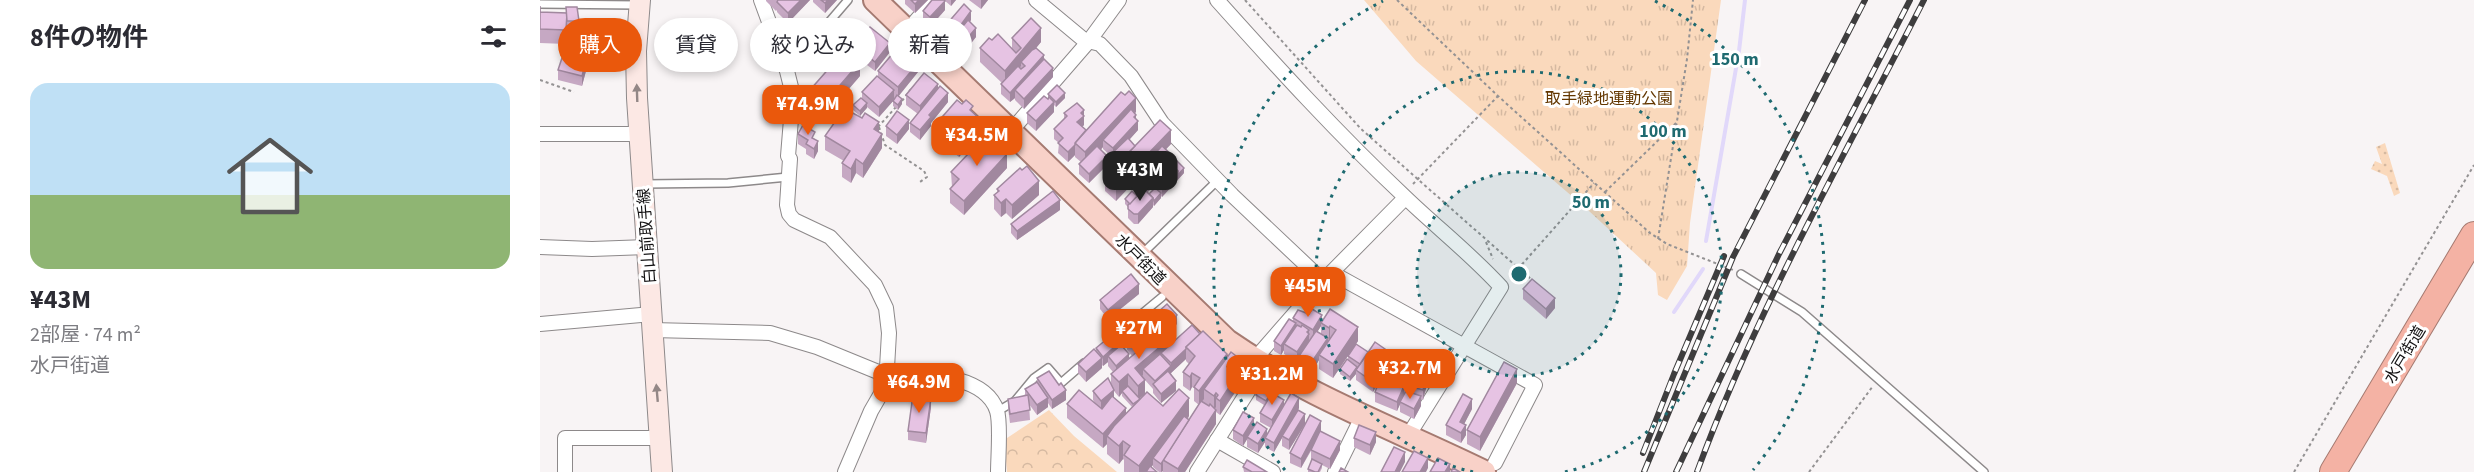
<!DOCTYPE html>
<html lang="ja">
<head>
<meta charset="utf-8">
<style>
  :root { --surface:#fff; --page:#f2f2f3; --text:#2b2b33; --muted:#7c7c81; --line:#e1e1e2; --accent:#ea580c }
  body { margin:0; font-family:"Source Sans 3","Noto Sans JP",sans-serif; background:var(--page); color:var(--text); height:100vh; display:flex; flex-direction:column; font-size:22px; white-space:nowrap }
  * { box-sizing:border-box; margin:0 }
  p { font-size:20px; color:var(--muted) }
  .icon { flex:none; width:33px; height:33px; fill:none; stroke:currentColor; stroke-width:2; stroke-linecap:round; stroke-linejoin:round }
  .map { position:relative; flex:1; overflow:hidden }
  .panel { display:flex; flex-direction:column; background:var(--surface); width:540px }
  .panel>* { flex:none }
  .banner { position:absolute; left:18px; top:18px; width:570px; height:54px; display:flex; gap:12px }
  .price { position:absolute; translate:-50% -51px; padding:0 14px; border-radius:12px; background:var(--accent); color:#fff; font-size:20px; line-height:39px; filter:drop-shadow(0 2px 3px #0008) }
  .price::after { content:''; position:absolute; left:50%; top:36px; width:18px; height:14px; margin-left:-9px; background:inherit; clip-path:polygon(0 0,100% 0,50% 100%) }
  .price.on { background:#222; color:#fff }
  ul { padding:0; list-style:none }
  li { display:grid; align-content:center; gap:12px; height:318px; padding:0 30px }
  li+li { border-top:2px solid var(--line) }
  li span { display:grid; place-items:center; height:186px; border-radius:18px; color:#555 }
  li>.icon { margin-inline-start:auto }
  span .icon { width:108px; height:108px; fill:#fffc; stroke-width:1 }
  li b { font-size:26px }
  h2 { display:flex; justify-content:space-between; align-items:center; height:72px; padding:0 30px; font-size:26px }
  .chip { padding:0 21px; border-radius:27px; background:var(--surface); box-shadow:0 3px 9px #0003; font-size:21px; line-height:54px }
  .chip.on { background:var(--accent); color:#fff }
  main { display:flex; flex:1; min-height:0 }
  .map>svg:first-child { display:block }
  .grass { fill:url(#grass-dots) }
  .forest { fill:url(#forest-crowns) }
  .park { fill:url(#park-tufts) }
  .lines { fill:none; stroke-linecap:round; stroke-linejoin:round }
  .stream { stroke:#e1d8fa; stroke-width:4 }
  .lane-casing { stroke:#8d898a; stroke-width:10 }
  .street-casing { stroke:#8d898a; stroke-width:16 }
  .secondary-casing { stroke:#8d898a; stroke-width:22 }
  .primary-casing { stroke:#a57a71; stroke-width:26 }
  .highway-casing { stroke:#a57a71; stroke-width:28 }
  .path { stroke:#949293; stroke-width:2; stroke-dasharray:3 3; stroke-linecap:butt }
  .lane { stroke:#fff; stroke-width:7 }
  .street { stroke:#fff; stroke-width:14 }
  .secondary { stroke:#fce8e4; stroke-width:20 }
  .primary { stroke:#f8d1c8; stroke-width:22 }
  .highway { stroke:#f4b2a4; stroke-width:26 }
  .rail-casing { stroke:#3e3d3e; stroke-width:6 }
  .rail { stroke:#fff; stroke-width:4; stroke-dasharray:11; stroke-linecap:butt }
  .wall { fill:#c6a8c3; fill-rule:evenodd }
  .shaded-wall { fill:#a1889f }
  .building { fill:#e6c3e3; stroke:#a1889f; stroke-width:1.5 }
  .oneway { fill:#938786 }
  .ring { fill:none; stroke:#1e6a70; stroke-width:3; stroke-dasharray:3 6 }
  .labels { text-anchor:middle; stroke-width:6; stroke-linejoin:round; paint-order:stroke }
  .park-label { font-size:16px; fill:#633700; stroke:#fff }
  .street-label { font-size:16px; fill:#121112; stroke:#fff }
  .centre { fill:#1e6a70; stroke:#fff; stroke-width:3 }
  .ring-label { font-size:18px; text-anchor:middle; font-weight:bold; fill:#1e6a70; stroke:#fff; stroke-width:6; stroke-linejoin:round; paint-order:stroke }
</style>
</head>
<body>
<main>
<section class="panel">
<h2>8件の物件<svg class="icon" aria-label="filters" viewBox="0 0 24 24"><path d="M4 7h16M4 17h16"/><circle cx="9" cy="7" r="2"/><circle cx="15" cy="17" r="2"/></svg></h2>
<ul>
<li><span style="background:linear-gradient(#bfe0f5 60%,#8fb573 0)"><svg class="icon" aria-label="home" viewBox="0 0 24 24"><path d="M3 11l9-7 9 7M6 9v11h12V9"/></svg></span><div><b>¥43M</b><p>2部屋 · 74 m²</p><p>水戸街道</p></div></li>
</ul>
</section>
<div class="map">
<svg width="1934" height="472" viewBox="0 0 1934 472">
  <defs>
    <pattern id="grass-dots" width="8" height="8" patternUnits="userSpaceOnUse" patternTransform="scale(1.5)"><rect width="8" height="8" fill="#fad9bc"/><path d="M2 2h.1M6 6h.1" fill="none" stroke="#d5b9a1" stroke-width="1.8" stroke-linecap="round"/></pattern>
    <pattern id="forest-crowns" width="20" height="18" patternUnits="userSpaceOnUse" patternTransform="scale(1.5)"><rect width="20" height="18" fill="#fad9bc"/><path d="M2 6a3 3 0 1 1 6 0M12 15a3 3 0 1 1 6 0" fill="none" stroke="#d5b9a1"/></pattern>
    <pattern id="park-tufts" width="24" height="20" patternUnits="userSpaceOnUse" patternTransform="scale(1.5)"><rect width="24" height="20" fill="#fad9bc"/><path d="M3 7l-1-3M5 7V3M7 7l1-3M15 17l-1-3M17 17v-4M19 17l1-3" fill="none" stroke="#d5b9a1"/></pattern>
  </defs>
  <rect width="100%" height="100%" fill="#f8f4f5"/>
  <path class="grass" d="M1845 143 1860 193 1854 196 1847 176 1831 169 1835 161 1842 164 1836 147Z"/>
  <path class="forest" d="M509 410 534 436 577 472H467L464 440Z"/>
  <path class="park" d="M824 0H1181L1150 223 1147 266 1127 300 1118 295 1116 273 1049 211 876 61Z"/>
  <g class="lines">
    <g class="stream">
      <path d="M1166 241 1199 51 1205 0"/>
      <path d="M1134 312 1163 269"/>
    </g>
    <g class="lane-casing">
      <g id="lane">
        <path d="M0 4 97 5"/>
        <path d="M247 71 308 0"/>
        <path d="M105 184 188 183 248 177"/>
        <path d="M603 253 678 180"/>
        <path d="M1201 274 1262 312 1444 472"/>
        <path d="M580 332 622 297"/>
        <path d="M458 411 475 401 494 378 508 368 521 383 544 363"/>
      </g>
    </g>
    <g class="street-casing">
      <g id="street">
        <path d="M221 0 247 71 253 95 248 156 250 159 247 205 249 214 254 220 290 237 335 285 346 308 349 333 346 385 331 411 305 472"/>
        <path d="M496 0 544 40 560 44 591 76 622 123 692 195 783 281"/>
        <path d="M677 0C737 67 798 134 864 196 896 227 931 254 961 287L868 436"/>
        <path d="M368 30 394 0"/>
        <path d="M471 131 549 41 579 0"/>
        <path d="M0 134H99"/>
        <path d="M0 247 52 249 107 247"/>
        <path d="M792 273 995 385 955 463"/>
        <path d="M0 324 112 314"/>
        <path d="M112 330 230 333 277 347 348 376"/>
        <path d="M714 360 783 281 865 198"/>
        <path d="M348 372C380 374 445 373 457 411 461 423 458 458 458 472"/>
        <path d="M677 440 733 472"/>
        <path d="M25 472V438H121"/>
        <path d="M657 472 724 366"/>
        <path d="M795 472 823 415"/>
      </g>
    </g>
    <g class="secondary-casing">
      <path id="secondary" d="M100 0 96 51 97 98 122 472"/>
    </g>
    <g class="primary-casing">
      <path id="primary" d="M335 0 687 341C766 396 858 430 944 472"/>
    </g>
    <g class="highway-casing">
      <path id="highway" d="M1793 472 1934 235"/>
    </g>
    <g class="path">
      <path d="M705 0 821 129 992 280"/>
      <path d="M857 0 958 96 1110 233 1127 244 1193 270"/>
      <path d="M0 80 34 92"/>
      <path d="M362 101 371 89"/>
      <path d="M338 127 356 107"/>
      <path d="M339 127 345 145 384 171 387 177 380 182"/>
      <path d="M873 184 958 96"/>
      <path d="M1065 192 1136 123"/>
      <path d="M1118 239 1147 59 1153 0"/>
      <path d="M946 242 953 259"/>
      <path d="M970 278 1054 183"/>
      <path d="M1269 472 1333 386"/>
      <path d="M1754 472 1934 165"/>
    </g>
    <use href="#lane" class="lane"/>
    <use href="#street" class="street"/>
    <use href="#secondary" class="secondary"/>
    <use href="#primary" class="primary"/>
    <use href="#highway" class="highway"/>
    <g class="rail-casing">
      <g id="rail">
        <path d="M1103 453 1134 374 1184 256"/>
        <path d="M1104 472 1193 257 1325 0"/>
        <path d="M1136 472 1239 254 1370 0"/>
        <path d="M1157 472C1217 308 1305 155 1384 0"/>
      </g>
    </g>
    <use href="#rail" class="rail"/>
  </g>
  <g class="wall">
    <path d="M226 0H270L248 23 237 12V10L236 11 226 1Z"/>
    <path d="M273 0H297L285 13 273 2Z"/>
    <path d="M365 0H388L375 13 365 4Z"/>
    <path d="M404 0H416L411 6Z"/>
    <path d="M429 0H448L441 9Z"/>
    <path d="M0 6 1 12 39 21V26H37V37H31V26H27L26 44 0 43Z"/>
    <path d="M405 10 390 27 383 20V11Z"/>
    <path d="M431 20 430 22 436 37 420 57 413 48V41L406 35V25Z"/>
    <path d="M326 31 350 52 335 71 311 53V43Z"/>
    <path d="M472 38 501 42 496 48 513 77 484 109 475 100V98L470 102 461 94V84L462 83 440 62V48L452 40 472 48Z"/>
    <path d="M18 70 46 71 42 86 18 80Z"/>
    <path d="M338 71 378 72 358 96 362 104 358 110 353 106V101L339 117 327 107 320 116 313 110V105L322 99V92L338 77Z"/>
    <path d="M320 76 295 105 291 102 283 110 281 109 279 111 270 104V90Z"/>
    <path d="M398 89 408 102 391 123V126L380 140 370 132V123L378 114 366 105V95Z"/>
    <path d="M508 94 525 98 516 107 514 105V112L496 131 487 123V113L508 99Z"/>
    <path d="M304 109 307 110 339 132 342 148 323 178 316 173 311 183 302 177V163L304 161 285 150V136Z"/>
    <path d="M544 110V125L542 127 546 130 596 112 595 113 598 130 589 140 595 146 631 144 626 149 633 165 644 173 622 197 621 196V198L614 206 613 205V207L598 224H594L588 218V207L585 204V199L597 196 602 191 598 187V178L576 201 565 191V177L572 170 568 167V157L570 155 563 149V147L561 150 567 165 549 183 539 174V164L541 162 535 157V155L528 162 518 153 519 143 514 139V129L524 119V113ZM614 186V189L609 194 608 192Z"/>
    <path d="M433 113 440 133 419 157 396 138V124Z"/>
    <path d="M346 126 369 129 357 144 346 136Z"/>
    <path d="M258 134 275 139 278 151 274 159 266 154V149L258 144Z"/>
    <path d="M467 168 424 215 410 203V189L412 187 411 172Z"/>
    <path d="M482 170 499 195 472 219 466 213 461 217 454 209V195L457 193V189Z"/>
    <path d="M520 210 477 240 471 233V224Z"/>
    <path d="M983 289 1015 308 1006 319 983 299Z"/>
    <path d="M599 294 568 319 560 309V300Z"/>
    <path d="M753 318 782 321 818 341 793 378 779 369V360L771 373 759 365V359L757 362 744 354V350L741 355 734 351V341L753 322ZM781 326V334L777 332Z"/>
    <path d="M637 324 624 336 628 347 660 334 687 357 705 377 680 415 676 412V424L645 472H623V471L622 472H619L613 467V465L611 467 617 472H584V460L583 459 579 464 567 454V444L563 448 527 418V404L555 403 553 400V391L571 385V374L573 372 568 366V362L563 366 562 365V368L546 382 538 373V364L556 351V348L575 336 590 337ZM587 346V350L592 356 589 358 584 348ZM646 359V361L649 364 643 372V386L650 391 652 387 654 388V401L659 405 649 420 648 419 649 416 623 406 599 399 605 380 613 389V393L621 403 636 391 631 373ZM574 391 579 397 582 393V396L592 407 586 414 574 398Z"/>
    <path d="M828 352 852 363 845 373 852 381 862 386V384L888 381 883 400 881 399V406L874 419 860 412V403L857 411 835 402V392L839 382 833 392 816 380V374L810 381 800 374V369L808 360V356Z"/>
    <path d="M497 378 526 400 512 409 508 403V407L497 415 489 404 490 420 470 423 468 408V399L485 396V389L497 383Z"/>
    <path d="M977 383 940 451 927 444V430Z"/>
    <path d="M735 392 734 394 744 406 759 408 758 410 765 424 749 450 742 446V438L734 452 725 447V442L718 453 707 447V439L703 446 693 439V430L714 427 727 434 731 428 720 422V413L724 405 716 400V395Z"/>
    <path d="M391 407 386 443 368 440V431Z"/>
    <path d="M932 409 924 424 926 435 921 443 906 435V425Z"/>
    <path d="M781 431 800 450 790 469 782 465V468L780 472H768V469L772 460 771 459V451L761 468 750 463V453Z"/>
    <path d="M814 438 836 442 830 455 814 447Z"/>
    <path d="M703 467 727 472H704Z"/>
  </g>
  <g class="shaded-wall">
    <path d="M261 0H270L248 23V13Z"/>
    <path d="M288 0H297L285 13V3Z"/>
    <path d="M379 0H388L375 13V4Z"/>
    <path d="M411 0H416L411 6Z"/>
    <path d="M441 0H448L441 9Z"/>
    <path d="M405 1V10L390 27V17Z"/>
    <path d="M431 11V20L416 42 415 33Z"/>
    <path d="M436 28V37L420 57V47Z"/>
    <path d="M501 28V42L483 64 481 62V66L465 85V71Z"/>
    <path d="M350 43V52L335 71V62Z"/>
    <path d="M504 55V64L475 90V98L470 102V93Z"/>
    <path d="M46 61V71L42 86V76Z"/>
    <path d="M320 62V76L295 105V91Z"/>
    <path d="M378 63V72L358 97V87Z"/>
    <path d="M513 68V77L484 109V99Z"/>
    <path d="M398 84V94L380 116V106Z"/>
    <path d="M291 88V102L283 110V96Z"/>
    <path d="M354 90V100L339 117V107Z"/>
    <path d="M408 93V102L391 123V126L380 140V130L389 115Z"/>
    <path d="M525 93V98L516 107V102Z"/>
    <path d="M281 95V109L279 111V97Z"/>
    <path d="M596 98V112L567 143 563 140V147L545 166V152Z"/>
    <path d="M362 99V104L358 110V105Z"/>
    <path d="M514 102V112L496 131V121Z"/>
    <path d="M327 103V108L320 116V111Z"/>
    <path d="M544 110V125L537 132V122L541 113Z"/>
    <path d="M596 115V123L598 121V130L573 158V148Z"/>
    <path d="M440 119V133L419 157V143Z"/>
    <path d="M369 120V129L357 144V135Z"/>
    <path d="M339 122V136L334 129Z"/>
    <path d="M631 130V144L602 174 599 170V177L576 201V187Z"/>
    <path d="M342 134V148L323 178V164Z"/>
    <path d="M278 141V151L274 159V149Z"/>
    <path d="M535 145V155L528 162V152Z"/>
    <path d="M467 154V168L424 215V201Z"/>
    <path d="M567 156V165L549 183V174Z"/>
    <path d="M633 156V166L617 182 614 179V186L605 194V185Z"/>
    <path d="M316 159V173L311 183V169Z"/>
    <path d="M644 168V173L622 197V187L638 171Z"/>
    <path d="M499 181V195L472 219V205Z"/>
    <path d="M621 193V198L614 206V201Z"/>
    <path d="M613 198V207L598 224V214Z"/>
    <path d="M466 199V213L461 217V203Z"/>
    <path d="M520 200V210L477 240V231Z"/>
    <path d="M599 284V294L568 319V310Z"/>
    <path d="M1015 298V308L1006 319V309Z"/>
    <path d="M637 315V324L596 360V351Z"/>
    <path d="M782 315V324L781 323V326L773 339V330Z"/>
    <path d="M756 323V333L744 344V350L741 355V346Z"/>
    <path d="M790 326V340L789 342V328Z"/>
    <path d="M818 327V341L793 378V364Z"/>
    <path d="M769 330V343L759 356V359L757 362V352Z"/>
    <path d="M590 333V343L587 340V346L571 360 568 356V362L563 366V357Z"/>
    <path d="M788 338V348L779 355V360L771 373V363Z"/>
    <path d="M628 340V354L621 353V360L603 369V375L595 382V368Z"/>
    <path d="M646 349V359L631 373V375L615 385V381L631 366V363Z"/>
    <path d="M589 354V364L576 375V366Z"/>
    <path d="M687 354V368L664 389V399L659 405V391Z"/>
    <path d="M852 354V363L833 392V382Z"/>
    <path d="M562 358V368L546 382V372Z"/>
    <path d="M705 363V377L680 415V401Z"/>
    <path d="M817 367 816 370V374L810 381V377Z"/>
    <path d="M977 369V383L940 451V437Z"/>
    <path d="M888 371V381L883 400V390Z"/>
    <path d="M652 373V387L650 391V377Z"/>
    <path d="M588 374V388L582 391V393L579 397V382Z"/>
    <path d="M605 380V394L598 400V386Z"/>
    <path d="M636 381V391L621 403V394Z"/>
    <path d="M864 386V396L857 411V402Z"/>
    <path d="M526 390V400L512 409V400Z"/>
    <path d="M574 390V400L561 410V401Z"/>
    <path d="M676 393V407L674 410V396Z"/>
    <path d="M881 396V406L874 419V409Z"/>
    <path d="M391 398V407L386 443V433Z"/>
    <path d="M508 398V407L497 415V405Z"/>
    <path d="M649 398V416L616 460 613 458V465L607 472H599V466Z"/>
    <path d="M759 398V408L743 437 742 436V438L734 452V443Z"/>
    <path d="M932 399V409L920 432V422Z"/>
    <path d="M744 400V409L732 429V420Z"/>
    <path d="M586 408V422L567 436V444L563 448V434Z"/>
    <path d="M676 410V424L645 472H638V469Z"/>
    <path d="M765 414V424L749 450V440Z"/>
    <path d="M714 418V428L703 446V436Z"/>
    <path d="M781 421V431L761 468V459Z"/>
    <path d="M926 425V435L921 443V433Z"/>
    <path d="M727 429V439L725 438V442L718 453V444Z"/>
    <path d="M836 432V442L830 455V445Z"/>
    <path d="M583 441V459L579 464V446Z"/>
    <path d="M800 441V450L790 469V459Z"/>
    <path d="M865 452V462L860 472H855Z"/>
    <path d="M888 458V468L886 472H880Z"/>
    <path d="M623 461V471L621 472V464Z"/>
    <path d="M910 464V472H905Z"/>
  </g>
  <g class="building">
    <path d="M238 0H261L248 13 237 2Z"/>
    <path d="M281 0H288L285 3Z"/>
    <path d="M371 0H379L375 4Z"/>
    <path d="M392 0H404L405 1 390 17 383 11Z"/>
    <path d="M424 4 431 11 415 33 406 25Z"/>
    <path d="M0 6V12L27 13 26 30 0 29Z"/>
    <path d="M26 7H37L39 21H27Z"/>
    <path d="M491 18 501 28 465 71 440 48 449 38 452 40 458 34 476 53 481 48 472 38Z"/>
    <path d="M428 20 436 28 420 47 413 38Z"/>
    <rect x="31" y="24" width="6" height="8"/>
    <path d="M330 27 350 43 335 62 311 43 323 29 326 31Z"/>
    <path d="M359 46 378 63 358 87 338 71Z"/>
    <path d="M496 48 504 55 470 93 461 84 478 66 481 69 485 66 481 62 492 50Z"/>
    <path d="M306 49 320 62 295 91 291 88 283 96 281 95 279 97 270 90Z"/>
    <path d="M23 55 46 61 42 76 18 70Z"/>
    <path d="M504 59 513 68 484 99 475 90Z"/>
    <path d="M384 73 398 84 380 106 366 95Z"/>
    <path d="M337 76 354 90 339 107 322 92Z"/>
    <path d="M517 85 525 93 516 102 508 94Z"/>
    <path d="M400 86 408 93 389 115 391 117 380 130 370 123Z"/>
    <path d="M589 91 596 98 545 152 535 143 581 92 585 95Z"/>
    <path d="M357 95 362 99 358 105 353 101Z"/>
    <path d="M504 96 508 99 509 97 514 102 496 121 487 113Z"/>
    <path d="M321 98 327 103 320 111 313 105Z"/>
    <path d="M417 100 422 104 426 100 433 106 430 110 440 119 419 143 396 124Z"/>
    <path d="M304 103H307V110L322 118 325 113 339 122 334 129 342 134 323 164 316 159 311 169 302 163 310 151 285 136 304 109Z"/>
    <path d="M537 103 544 110 541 113 544 116 537 122 546 130 535 143V145L528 152 518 143 523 138 514 129 527 116 524 113Z"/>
    <path d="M591 109 596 115 594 117 598 121 573 148 563 140Z"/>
    <path d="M357 111 369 120 357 135 346 126Z"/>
    <path d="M620 120 631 130 576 187 565 177Z"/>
    <path d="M263 125 275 132 272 138 278 141 274 149 266 144 268 140 258 134Z"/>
    <path d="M446 135 467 154 424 201 410 189 419 179 411 172Z"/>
    <path d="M588 138 595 146 576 165 568 157Z"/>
    <path d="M557 146 567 156 549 174 539 164Z"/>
    <path d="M622 146 633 156 605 185 598 177 602 173 599 170Z"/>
    <path d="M637 161 644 168 638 175V171L632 166 630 168Z"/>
    <path d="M487 166 499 181 472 205 466 199 461 203 454 195 459 191 457 189 480 168 482 170Z"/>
    <path d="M632 166 638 171 622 187 614 179 624 169 626 172Z"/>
    <path d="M615 188 621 193 614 201 613 198 609 194Z"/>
    <path d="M604 189 613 198 598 214H594L588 209V205Z"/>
    <path d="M513 191 520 200 477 231 471 224Z"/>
    <path d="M592 191 597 196 590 204 585 199Z"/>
    <path d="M591 274 599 284 568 310 560 300Z"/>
    <path d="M992 279 1015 298 1006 309 983 289Z"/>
    <path d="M627 304 637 315 596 351 587 340Z"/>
    <path d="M772 309 782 315 773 330 753 318 758 310 769 314Z"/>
    <path d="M790 309 818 327 793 364 779 355 796 330 790 326 789 328 781 323Z"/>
    <path d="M749 319 756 323 741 346 734 341Z"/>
    <path d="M652 325 660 334 646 347V349L631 363 621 353Z"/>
    <path d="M757 325 761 327 762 325 769 330 767 332 769 334 757 352 744 344Z"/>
    <path d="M585 328 590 333 563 357 556 348 573 334 575 336Z"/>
    <path d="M663 331 687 354 659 391 654 387 660 378 652 373 650 377 643 372 655 356 646 347Z"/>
    <path d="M776 331 788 338 771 363 759 356Z"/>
    <path d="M620 332 628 340 595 368 605 380 598 386 588 374 579 382 571 374Z"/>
    <path d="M835 342 852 354 833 382 816 370Z"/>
    <path d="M816 344 828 352 820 364 808 356Z"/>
    <path d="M581 345 589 354 576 366 568 356Z"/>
    <path d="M554 349 562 358 546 372 538 364Z"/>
    <path d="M691 352 705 363 680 401 676 398 678 395 676 393 674 396 664 389Z"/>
    <path d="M620 354 631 366 615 381 603 369Z"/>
    <path d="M807 359 817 367 810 377 800 369Z"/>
    <path d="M964 362 977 369 940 437 927 430Z"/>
    <path d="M867 368 880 372V369L888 371 883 390 862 384Z"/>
    <path d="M509 371 519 385 521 383 526 390 512 400 497 378Z"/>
    <path d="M628 371 636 381 621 394 613 384Z"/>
    <path d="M843 372 852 376 850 380 864 386 857 402 835 392Z"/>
    <path d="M568 378 574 390 561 401 553 391Z"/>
    <path d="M497 382 508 398 497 405 485 389Z"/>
    <path d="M722 385H730L735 387 726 401 716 395Z"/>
    <path d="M588 386 600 399 593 404 582 391Z"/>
    <path d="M639 389 649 398 599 466 584 455 590 446 583 441 579 446 567 436 574 426 607 392 623 406Z"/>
    <path d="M539 390 562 409 572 396 586 408 563 434 527 404Z"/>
    <path d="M866 391 881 396 874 409 860 402Z"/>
    <path d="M732 393 744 400 732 420 720 413Z"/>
    <path d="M751 393 759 398 734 443 725 438Z"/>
    <path d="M923 394 932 399 920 422 926 425 921 433 906 425Z"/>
    <path d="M373 395 391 398 386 433 368 431Z"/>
    <path d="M488 395 490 410 470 414 468 399Z"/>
    <path d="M661 401 669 406 670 404 676 410 638 469 623 460Z"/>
    <path d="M758 410 765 414 749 440 742 436Z"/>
    <path d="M703 412 714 418 703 436 693 430Z"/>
    <path d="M770 415 781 421 761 459 750 453Z"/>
    <path d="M644 416 649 420 621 464 613 458Z"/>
    <path d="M717 422 727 429 718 444 707 437Z"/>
    <path d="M819 425 836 432 830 445 814 438Z"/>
    <path d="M780 431 800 441 790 459 771 450Z"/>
    <path d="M854 447 865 452 855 472H841Z"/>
    <path d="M874 451 888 458 880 472H862Z"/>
    <path d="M898 458 910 464 905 472H890Z"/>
    <path d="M772 459 782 464 778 472H775L768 469Z"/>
    <path d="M707 460 727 472H712L703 467Z"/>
    <path d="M610 466 617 472H606Z"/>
    <path d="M801 468 808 472H799Z"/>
    <path d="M913 468 920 472H911Z"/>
  </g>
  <defs><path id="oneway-solid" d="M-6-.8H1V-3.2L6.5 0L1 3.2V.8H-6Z" transform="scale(1.5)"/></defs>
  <g class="oneway">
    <use href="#oneway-solid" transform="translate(97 93) rotate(-92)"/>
    <use href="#oneway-solid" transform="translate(117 393) rotate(-95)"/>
  </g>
  <circle cx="979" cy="274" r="102" fill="#1e6a70" fill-opacity=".12"/>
  <g class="ring">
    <circle cx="979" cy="274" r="102"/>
    <path d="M933 472A203 203 0 1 1 1025 472"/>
    <path d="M745 470A305 305 0 0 1 843 1M1115 1A305 305 0 0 1 1213 470"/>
  </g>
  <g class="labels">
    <g class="park-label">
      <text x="1069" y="104">取手緑地運動公園</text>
    </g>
    <g class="street-label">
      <text transform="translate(106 236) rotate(-94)" y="6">白山前取手線</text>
      <text transform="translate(601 259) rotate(45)" y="6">水戸街道</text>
      <text transform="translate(1864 354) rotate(-59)" y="6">水戸街道</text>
    </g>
  </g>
  <circle cx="979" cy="274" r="9" class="centre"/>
  <g class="ring-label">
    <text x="1195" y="65">150 m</text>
    <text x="1123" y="137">100 m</text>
    <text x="1051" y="208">50 m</text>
  </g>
</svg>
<b class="price" style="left:268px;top:136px">¥74.9M</b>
<b class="price" style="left:437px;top:167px">¥34.5M</b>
<b class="price on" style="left:600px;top:202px">¥43M</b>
<b class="price" style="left:768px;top:318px">¥45M</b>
<b class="price" style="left:599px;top:360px">¥27M</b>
<b class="price" style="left:870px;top:400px">¥32.7M</b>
<b class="price" style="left:732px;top:406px">¥31.2M</b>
<b class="price" style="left:379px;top:414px">¥64.9M</b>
<div class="banner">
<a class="chip on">購入</a>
<a class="chip">賃貸</a>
<a class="chip">絞り込み</a>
<a class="chip">新着</a>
</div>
</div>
</main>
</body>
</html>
